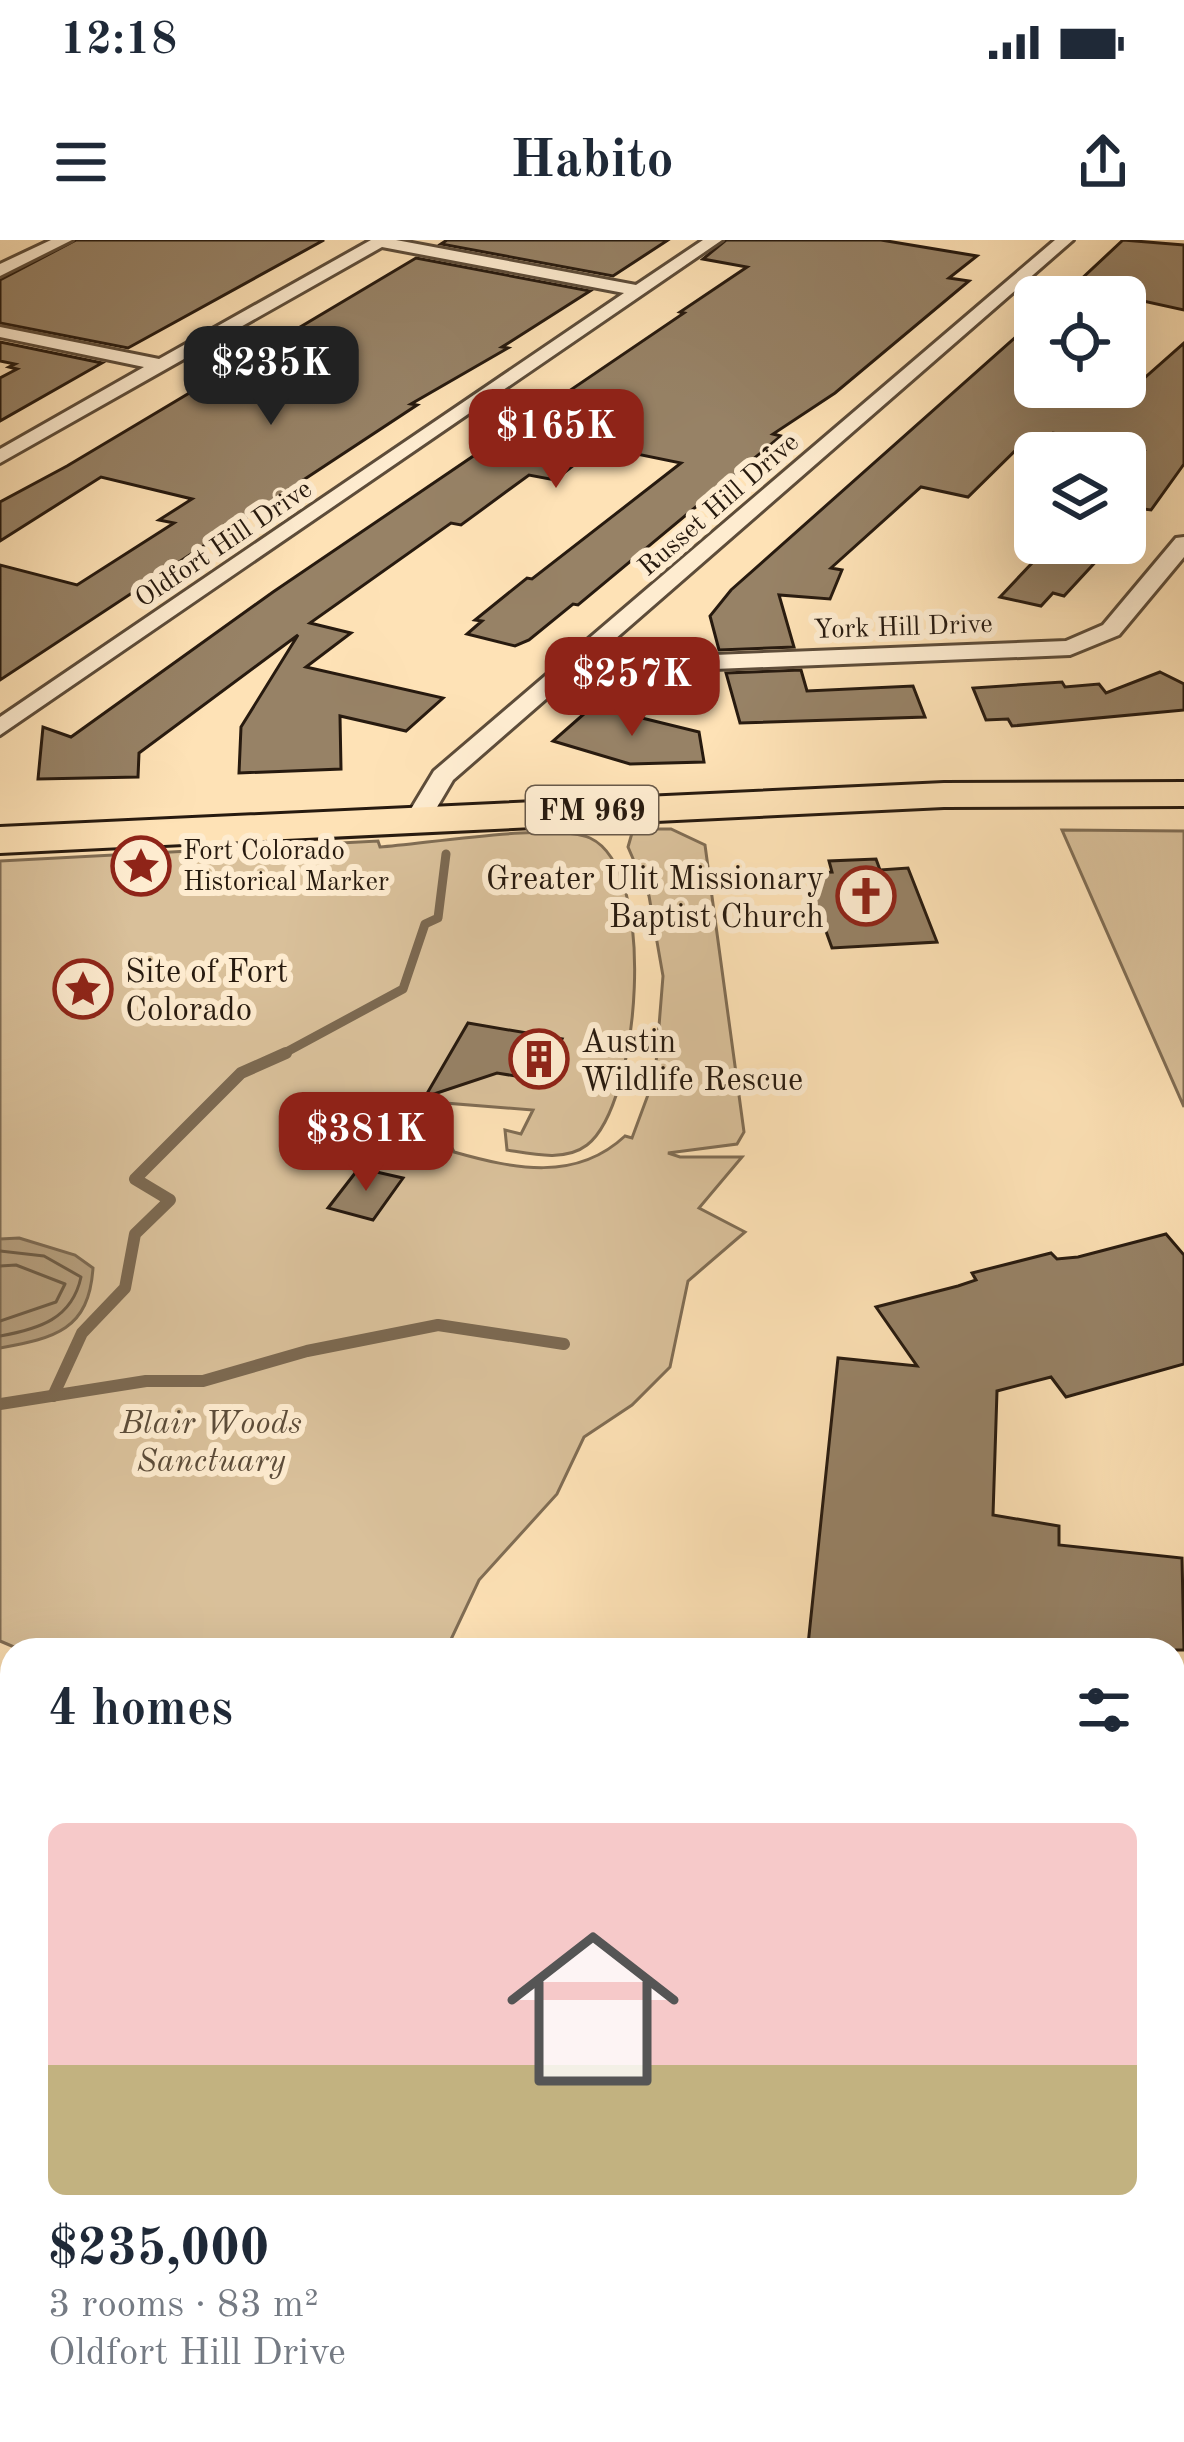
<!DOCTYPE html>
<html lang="en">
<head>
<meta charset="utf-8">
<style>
  :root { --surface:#fff; --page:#f2f2f3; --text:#1f2937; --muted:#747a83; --accent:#8f2418 }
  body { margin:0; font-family:"Old Standard TT",serif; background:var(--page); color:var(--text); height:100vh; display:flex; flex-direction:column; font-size:45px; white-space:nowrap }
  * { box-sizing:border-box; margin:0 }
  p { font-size:39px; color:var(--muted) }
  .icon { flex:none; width:66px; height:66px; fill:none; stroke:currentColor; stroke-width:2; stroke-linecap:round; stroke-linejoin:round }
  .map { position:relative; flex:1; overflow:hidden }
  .details { position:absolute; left:0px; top:1398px; width:1185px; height:804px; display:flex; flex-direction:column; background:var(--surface); border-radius:36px 36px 0 0; box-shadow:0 12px 48px #0002 }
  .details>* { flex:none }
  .buttons { position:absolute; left:1014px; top:36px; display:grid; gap:24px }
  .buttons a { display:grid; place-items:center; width:132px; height:132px; border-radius:18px; background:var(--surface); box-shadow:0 12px 48px #0002; font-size:60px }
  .price { position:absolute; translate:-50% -102px; padding:0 27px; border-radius:24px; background:var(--accent); color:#fff; font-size:39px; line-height:78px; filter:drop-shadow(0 3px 6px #0008) }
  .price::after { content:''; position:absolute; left:50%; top:72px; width:36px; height:27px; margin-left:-18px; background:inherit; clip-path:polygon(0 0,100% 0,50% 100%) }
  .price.selected { background:#222; color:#fff }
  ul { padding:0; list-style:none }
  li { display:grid; align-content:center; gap:24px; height:636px; padding:0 48px }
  li span { display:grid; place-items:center; height:372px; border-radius:18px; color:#555 }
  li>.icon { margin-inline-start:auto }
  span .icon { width:216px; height:216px; fill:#fffc; stroke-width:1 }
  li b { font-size:51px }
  h2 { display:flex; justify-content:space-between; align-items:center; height:144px; padding:0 48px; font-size:51px }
  .status { display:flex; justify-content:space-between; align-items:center; height:84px; padding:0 60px; background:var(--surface); direction:ltr }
  .status svg { height:33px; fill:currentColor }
  header { display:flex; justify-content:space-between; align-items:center; height:156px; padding:0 48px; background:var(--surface); font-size:54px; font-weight:800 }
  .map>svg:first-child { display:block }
  .green { fill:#d9c09a; stroke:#806d54; stroke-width:3 }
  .water { fill:#b59e7d; stroke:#7c6951; stroke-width:3 }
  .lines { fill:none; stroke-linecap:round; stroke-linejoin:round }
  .shore { stroke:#6e5c46; stroke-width:3 }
  .stream-far1 { stroke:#7c6951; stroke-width:9 }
  .stream { stroke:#7c6951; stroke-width:12 }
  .building { fill:#978266; stroke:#271a0f; stroke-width:3 }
  .street-casing { stroke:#5d4c39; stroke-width:6 }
  .secondary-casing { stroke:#271a0f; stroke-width:6 }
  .primary-casing { stroke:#271a0f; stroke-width:6 }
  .street { fill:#feecd0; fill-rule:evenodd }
  .secondary { fill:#feecd0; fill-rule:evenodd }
  .primary { fill:#fee2b6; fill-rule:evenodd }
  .labels { text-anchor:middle; stroke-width:12; stroke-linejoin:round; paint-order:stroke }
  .far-street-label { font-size:27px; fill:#271a0f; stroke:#feecd0 }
  .far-poi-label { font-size:27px; fill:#271a0f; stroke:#feecd0; text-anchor:start }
  .shield { fill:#feecd0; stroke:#685949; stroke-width:3 }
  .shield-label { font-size:30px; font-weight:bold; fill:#271a0f }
  .poi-label { font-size:33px; fill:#271a0f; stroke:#feecd0; text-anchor:start }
  .park-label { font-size:33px; font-style:italic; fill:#5c4c39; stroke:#feecd0 }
</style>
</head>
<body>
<div class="status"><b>12:18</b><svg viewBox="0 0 49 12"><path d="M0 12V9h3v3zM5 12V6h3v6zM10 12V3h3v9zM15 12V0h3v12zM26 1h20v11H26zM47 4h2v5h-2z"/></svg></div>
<header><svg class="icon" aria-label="menu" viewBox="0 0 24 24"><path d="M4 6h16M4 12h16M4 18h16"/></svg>Habito<svg class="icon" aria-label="share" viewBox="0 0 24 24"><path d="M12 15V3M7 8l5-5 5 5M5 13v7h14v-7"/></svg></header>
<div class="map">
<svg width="1184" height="2202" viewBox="0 0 1184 2202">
  <rect width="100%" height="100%" fill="#fee2b6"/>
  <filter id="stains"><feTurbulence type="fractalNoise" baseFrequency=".00167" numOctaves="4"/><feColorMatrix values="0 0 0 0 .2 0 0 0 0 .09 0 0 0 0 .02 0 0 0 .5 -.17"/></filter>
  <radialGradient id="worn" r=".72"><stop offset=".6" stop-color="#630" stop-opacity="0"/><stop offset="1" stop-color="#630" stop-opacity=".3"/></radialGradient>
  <g class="green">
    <path d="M650 589H671L705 605 744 892 737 904 668 913 680 917H742L699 968 745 992 688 1041 670 1127 632 1165 584 1197 557 1254 479 1340 446 1410H21L0 1401V621L378 601 380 607C425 604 555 582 590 598 659 630 640 864 587 905 565 922 532 914 507 910L505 890 521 894 533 870 444 863 445 892 454 912C514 929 576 942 625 896L632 898 655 836 663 736 649 656 628 607 632 593Z"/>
    <path d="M1062 590 1184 591V867Z"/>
  </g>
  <path class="water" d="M19 998 75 1015 93 1028C89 1090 55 1098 0 1108V999Z"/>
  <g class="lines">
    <g class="shore">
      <path d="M0 1011 44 1016 81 1037C72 1079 39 1089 0 1096"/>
      <path d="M0 1026 16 1025 65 1044 56 1062 0 1081"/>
    </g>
    <path class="stream-far1" d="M279 816 403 749 425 684 438 678 446 614"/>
    <g class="stream">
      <path d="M53 1156 82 1093 125 1048 135 994 170 960 135 939 241 833 286 813"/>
      <path d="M0 1164 146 1141H203L307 1111 438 1085 564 1104"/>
    </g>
  </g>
  <g class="building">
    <path d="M76 0H324L128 108 0 83V40Z"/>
    <path d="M447 0H668L613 36 441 4Z"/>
    <path d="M726 0H881L977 16 949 38 969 41 835 153 773 194 781 196 578 365 573 364 529 400 515 406 467 394 482 381 475 380 527 338 532 339 681 223 598 206 555 240 529 235 461 285 451 283 310 383 351 393 306 427 443 458 406 491 340 476 341 529 239 533 241 487 298 395 139 513 138 537 38 539 43 487 71 497 273 352 684 73 680 72 747 27 703 19Z"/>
    <path d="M1123 0 1184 5V70L1125 57H1062Z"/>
    <path d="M416 18 590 51 502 107 508 108 411 164 417 165 0 440V325L77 345 174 283 159 280 192 259 101 237 0 301V262L67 226Z"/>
    <path d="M1035 80V131L1018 147 1115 164 1184 103V224L1151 270 1144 269 1125 291V232L1134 233 1137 230 1129 228 1144 211 1053 193 1039 205 1024 202 968 257 921 247 831 328 842 330 830 359 779 355 794 407 719 410 710 376 731 350Z"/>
    <path d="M0 102 102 123 0 181V138L17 129 9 127 15 124 0 121Z"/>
    <path d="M1051 303H1113L1064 356 1053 353 1041 366 1000 357Z"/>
    <path d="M801 430 807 451 913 446 925 477 740 483 726 433Z"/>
    <path d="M1160 432 1184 444V470L1012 486 1008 479 986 480 973 448 1062 442 1065 447 1099 444 1106 453Z"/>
    <path d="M593 466 699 492 704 522 630 524 553 501Z"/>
    <path d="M876 619 880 630 908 628 937 702 832 708 805 633 832 632 829 621Z"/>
    <path d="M468 783 562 799 540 840 497 833 425 857Z"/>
    <path d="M359 928 403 938 373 980 328 968Z"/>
    <path d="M1166 994 1184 1015V1124L1066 1157 1051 1137 997 1151 993 1275 1059 1286V1305L1182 1318 1184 1410H854L808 1405 838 1118 917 1126 876 1067 958 1046 976 1040 972 1033 1051 1013 1057 1019 1078 1017Z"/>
  </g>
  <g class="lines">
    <g class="street-casing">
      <g id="street">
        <path d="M51 0H72L0 36V24Z"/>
        <path d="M371 0H396L636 45 703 0H722L0 495V477L624 53 382 7 0 223V209L144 127 0 97V87L159 119Z"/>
        <path d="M1055 0H1073L599 413 639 418 1066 401 1103 385 1176 298 1184 297V317L1119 395 1070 415 639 432 585 425 453 540 427 584H409L405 579 434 531Z"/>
        <path d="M12 1910V1950L0 1953V1913Z"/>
      </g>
    </g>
    <g class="secondary-casing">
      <g id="secondary">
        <path d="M1184 2120V2188L1173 2192 1168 2190H1173V2124Z"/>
        <path d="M1022 2190H1121L1115 2202H1017Z"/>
      </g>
    </g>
    <g class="primary-casing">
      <path id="primary" d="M1184 542V566L944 567 0 613V587L944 543Z"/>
    </g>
    <use href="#street" class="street"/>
    <use href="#secondary" class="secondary"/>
    <use href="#primary" class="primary"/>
  </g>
  <defs>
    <g id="sight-ring" transform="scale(3)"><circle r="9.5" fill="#feecd0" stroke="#8f2418" stroke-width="1.5"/><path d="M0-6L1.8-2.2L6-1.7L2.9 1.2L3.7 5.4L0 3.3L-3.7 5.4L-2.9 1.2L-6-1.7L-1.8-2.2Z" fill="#8f2418"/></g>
    <g id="church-ring" transform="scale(3)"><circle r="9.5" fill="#feecd0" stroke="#8f2418" stroke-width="1.5"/><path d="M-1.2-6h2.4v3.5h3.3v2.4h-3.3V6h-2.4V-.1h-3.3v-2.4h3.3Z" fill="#8f2418"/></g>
    <g id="building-ring" transform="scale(3)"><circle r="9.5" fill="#feecd0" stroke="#8f2418" stroke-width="1.5"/><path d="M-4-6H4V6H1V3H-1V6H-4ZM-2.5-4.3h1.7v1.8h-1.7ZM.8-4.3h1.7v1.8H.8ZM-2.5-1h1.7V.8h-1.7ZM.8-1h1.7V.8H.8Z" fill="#8f2418"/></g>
  </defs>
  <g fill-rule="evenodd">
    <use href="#sight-ring" x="141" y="626"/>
    <use href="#church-ring" x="866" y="656"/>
    <use href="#sight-ring" x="83" y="749"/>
    <use href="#building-ring" x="539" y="819"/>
  </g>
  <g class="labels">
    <g class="far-street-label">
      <text transform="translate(718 264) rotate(-41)" y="9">Russet Hill Drive</text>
      <text transform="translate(223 303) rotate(-34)" y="9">Oldfort Hill Drive</text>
      <text transform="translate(903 386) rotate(-2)" y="9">York Hill Drive</text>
    </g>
    <g class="far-poi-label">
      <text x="183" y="619">Fort Colorado<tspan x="183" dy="31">Historical Marker</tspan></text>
    </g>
    <rect class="shield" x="526" y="546" width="132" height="48" rx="9"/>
    <g class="shield-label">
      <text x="592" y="580">FM 969</text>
    </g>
    <g class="poi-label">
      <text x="824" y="649" text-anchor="end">Greater Ulit Missionary<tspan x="824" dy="38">Baptist Church</tspan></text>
      <text x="125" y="742">Site of Fort<tspan x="125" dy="38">Colorado</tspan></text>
      <text x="581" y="812">Austin<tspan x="581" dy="38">Wildlife Rescue</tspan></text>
    </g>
    <g class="park-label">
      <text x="211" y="1193">Blair Woods<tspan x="211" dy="38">Sanctuary</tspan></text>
    </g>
  </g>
  <rect width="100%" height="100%" filter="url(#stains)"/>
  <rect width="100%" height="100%" fill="url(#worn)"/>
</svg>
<div class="buttons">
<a><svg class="icon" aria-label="locate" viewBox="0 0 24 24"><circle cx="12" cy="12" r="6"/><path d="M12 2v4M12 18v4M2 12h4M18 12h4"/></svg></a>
<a><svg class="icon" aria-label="layers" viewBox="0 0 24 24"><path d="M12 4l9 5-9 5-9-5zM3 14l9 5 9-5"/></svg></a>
</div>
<b class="price selected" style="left:271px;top:188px">$235K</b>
<b class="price" style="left:556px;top:251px">$165K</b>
<b class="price" style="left:632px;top:499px">$257K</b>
<b class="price" style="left:366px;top:954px">$381K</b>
<section class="details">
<h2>4 homes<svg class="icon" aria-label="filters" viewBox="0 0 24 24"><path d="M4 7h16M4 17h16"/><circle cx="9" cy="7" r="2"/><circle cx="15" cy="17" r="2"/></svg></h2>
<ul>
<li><span style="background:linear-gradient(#f6c9c9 65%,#c2b280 0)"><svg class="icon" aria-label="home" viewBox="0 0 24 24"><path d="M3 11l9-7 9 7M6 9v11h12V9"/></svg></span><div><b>$235,000</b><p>3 rooms · 83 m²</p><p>Oldfort Hill Drive</p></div></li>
</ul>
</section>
</div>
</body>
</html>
